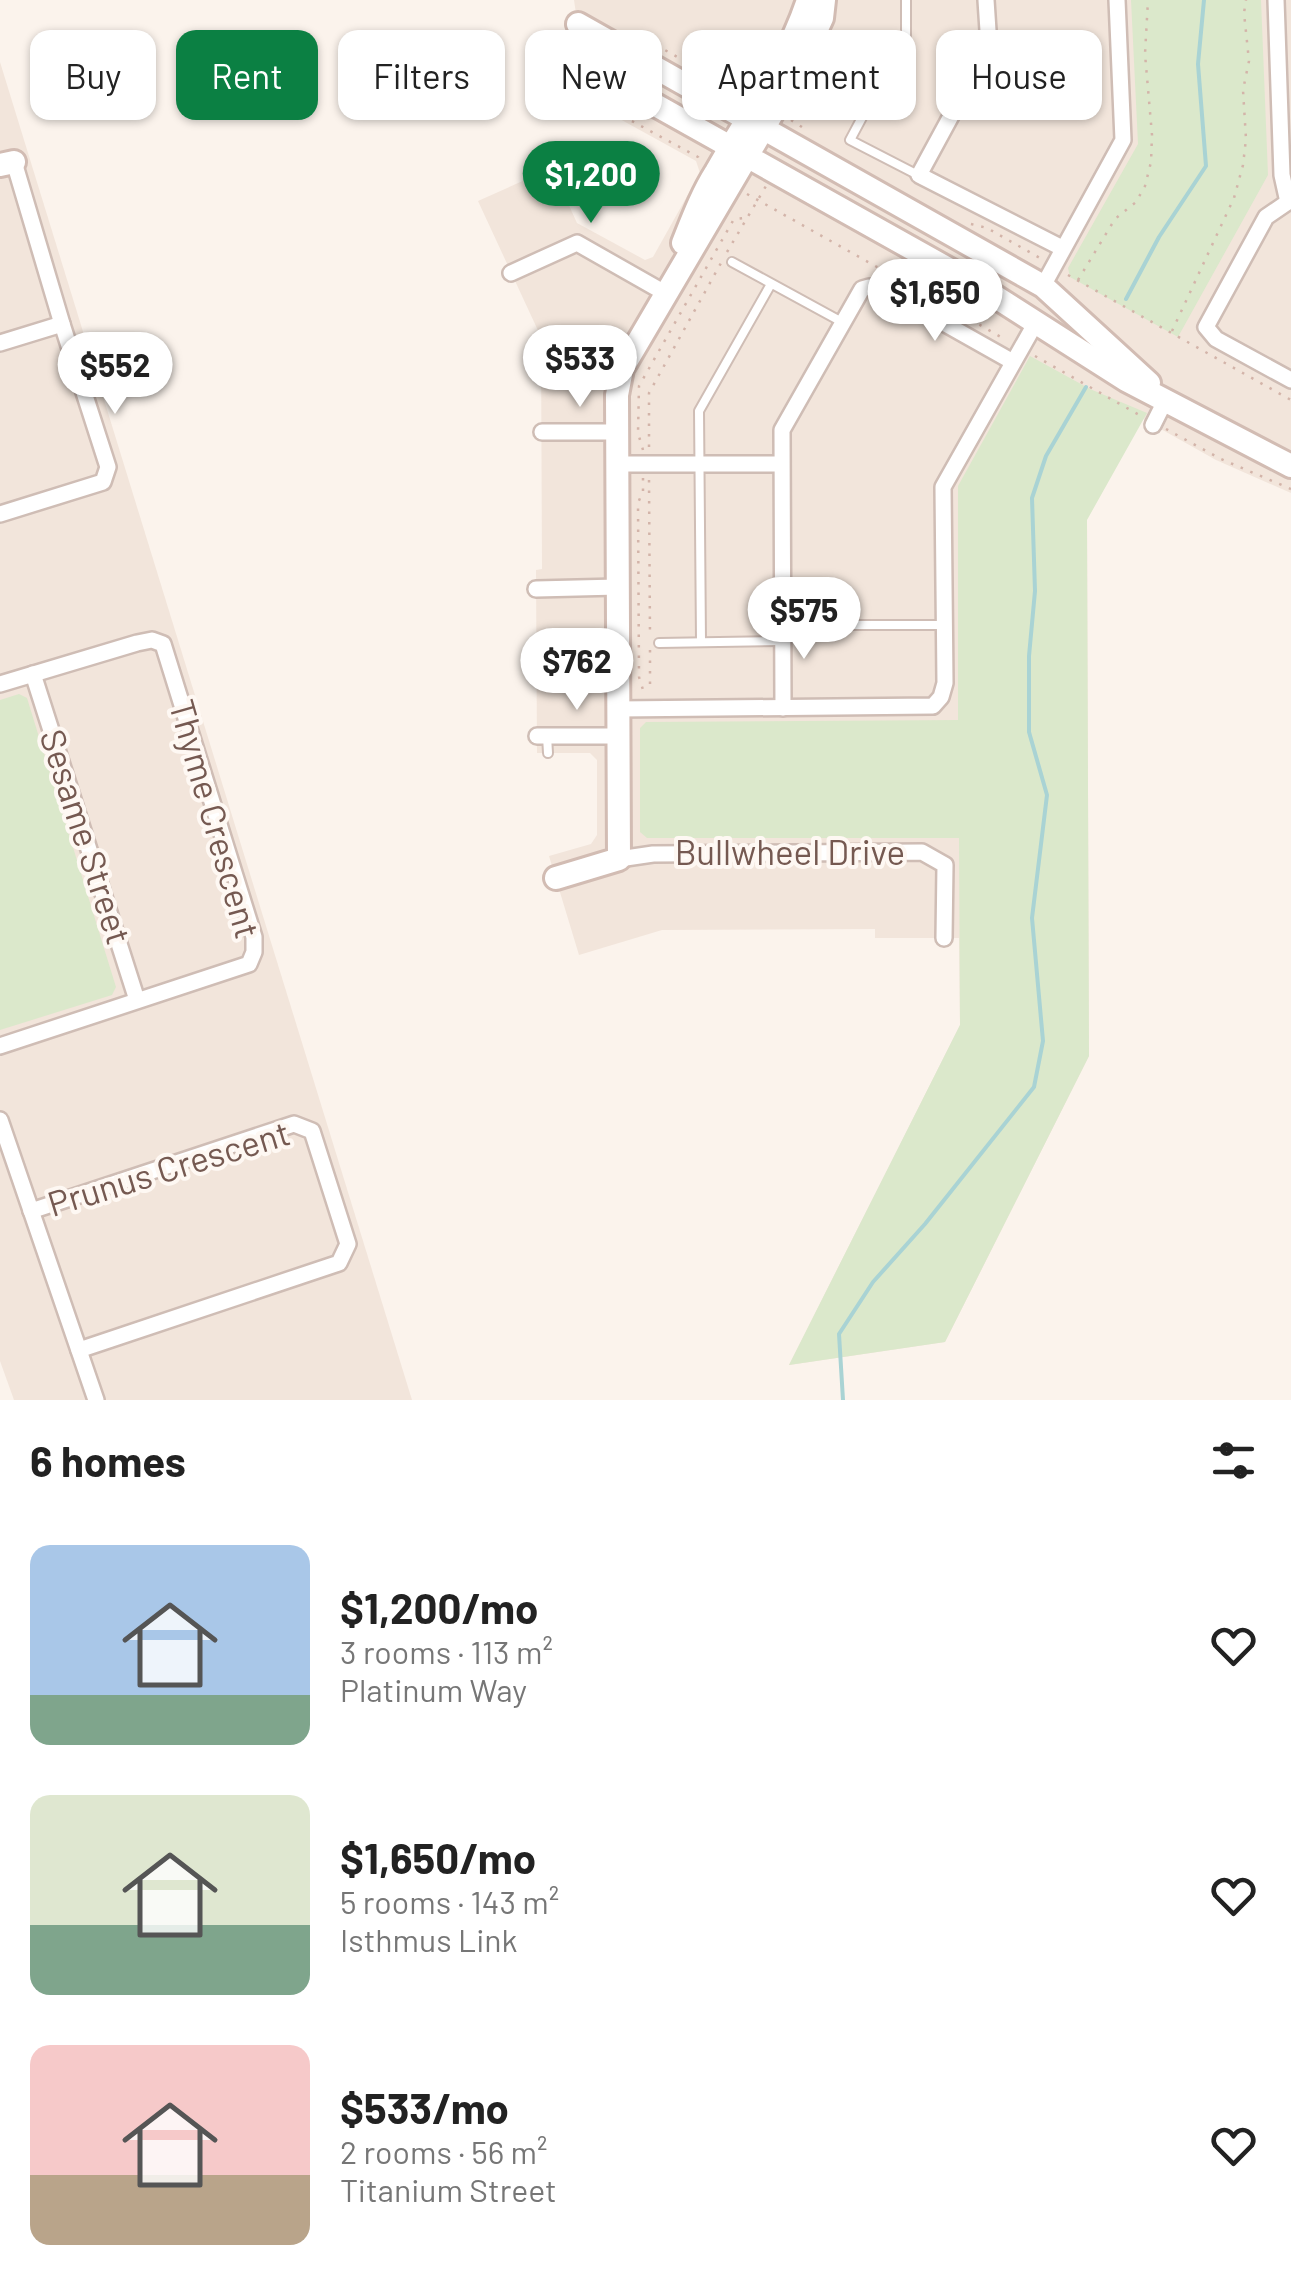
<!DOCTYPE html>
<html lang="en">
<head>
<meta charset="utf-8">
<style>
  :root { --surface:#fff; --page:#f2f2f2; --text:#222; --muted:#767676; --accent:#0b8043 }
  body { margin:0; font-family:Barlow,sans-serif; background:var(--page); color:var(--text); height:100vh; display:flex; flex-direction:column; font-size:38px; white-space:nowrap }
  * { box-sizing:border-box; margin:0 }
  p { font-size:32px; color:var(--muted) }
  .icon { flex:none; width:55px; height:55px; fill:none; stroke:currentColor; stroke-width:2; stroke-linecap:round; stroke-linejoin:round }
  .map { position:relative; height:1400px; overflow:hidden }
  .sheet { display:flex; flex-direction:column; background:var(--surface); flex:1 }
  .sheet>* { flex:none }
  .guide { position:absolute; left:30px; top:30px; width:1232px; height:90px; display:flex; gap:20px }
  .price { position:absolute; translate:-50% -85px; padding:0 22px; border-radius:35px; background:#fff; color:#222; font-size:32px; line-height:65px; filter:drop-shadow(0 2px 5px #0008) }
  .price::after { content:''; position:absolute; left:50%; top:60px; width:30px; height:22px; margin-left:-15px; background:inherit; clip-path:polygon(0 0,100% 0,50% 100%) }
  .price.selected { background:var(--accent); color:#fff }
  ul { padding:0; list-style:none }
  li { display:flex; align-items:center; gap:30px; height:250px; padding:0 30px }
  li span { display:grid; place-items:center; flex:none; width:280px; height:200px; border-radius:20px; color:#555 }
  li>.icon { margin-inline-start:auto }
  span .icon { width:120px; height:120px; fill:#fffc; stroke-width:1 }
  li b { font-size:42px }
  h2 { display:flex; justify-content:space-between; align-items:center; height:120px; padding:0 30px; font-size:42px }
  .pill { padding:0 35px; border-radius:20px; background:var(--surface); box-shadow:0 2px 8px #0004; font-size:35px; line-height:90px }
  .pill.selected { background:var(--accent); color:#fff }
  .map>svg:first-child { display:block }
  .residential { fill:#f2e5db }
  .green { fill:#dbe8cb }
  .lines { fill:none; stroke-linecap:round; stroke-linejoin:round }
  .stream { stroke:#a9d3d4; stroke-width:4 }
  .lane-casing { stroke:#cfbdb5; stroke-width:12 }
  .street-casing { stroke:#cfbdb5; stroke-width:20 }
  .secondary-casing { stroke:#d2bcb3; stroke-width:28 }
  .path { stroke:#d3b4a9; stroke-width:2.5; stroke-dasharray:2.5 8; stroke-linecap:butt }
  .lane { stroke:#fff; stroke-width:8 }
  .street { stroke:#fff; stroke-width:15 }
  .secondary { stroke:#fff; stroke-width:22 }
  .labels { text-anchor:middle; stroke-width:8; stroke-linejoin:round; paint-order:stroke }
  .street-label { font-size:35px; fill:#755951; stroke:#fef8f3 }
</style>
</head>
<body>
<div class="map">
<svg width="1291" height="1400" viewBox="0 0 1291 1400">
  <rect width="100%" height="100%" fill="#fbf3ec"/>
  <g class="residential">
    <path d="M574 0H1291V493L1216 460 1143 419 1087 519 1089 1056 945 1342 789 1365 960 1025 959 938H875V929L662 930 579 955 549 856 591 844 597 835V760L590 753H537L536 570 542 569 541 337 478 201 552 168 577 223 645 260 653 257 700 173 696 161 589 102Z"/>
    <path d="M0 62 412 1400H14L0 1361Z"/>
  </g>
  <g class="green">
    <path d="M1131 0H1261L1268 175 1178 337 1070 277 1068 268 1138 144Z"/>
    <path d="M1030 356 1090 389 1147 413 1087 520 1089 1056 945 1342 789 1365 960 1025 959 838H647L640 832V728L646 722 958 720V486Z"/>
    <path d="M19 694 27 698 116 987 112 995 0 1030V700Z"/>
  </g>
  <g class="lines">
    <g class="stream">
      <path d="M1126 299 1159 237 1206 166 1198 64 1204 0"/>
      <path d="M843 1400 839 1334 873 1282 925 1224 1034 1087 1043 1041 1032 918 1047 795 1029 732V656L1035 591 1032 498 1046 456 1086 387"/>
    </g>
    <g class="lane-casing">
      <g id="lane">
        <path d="M906 0V35L850 140 918 175"/>
        <path d="M732 262 842 322"/>
        <path d="M782 625H945"/>
        <path d="M701 641 699 411 771 284"/>
        <path d="M659 643 781 641"/>
        <path d="M547 736 548 753"/>
      </g>
    </g>
    <g class="street-casing">
      <g id="street">
        <path d="M986 0 989 46 919 175 1062 248"/>
        <path d="M1276 0 1282 175 1288 202"/>
        <path d="M14 162 62 324"/>
        <path d="M1288 202 1266 217 1206 327 1216 339 1291 380"/>
        <path d="M511 273 577 243 665 293"/>
        <path d="M1043 286 1123 140 1117 0"/>
        <path d="M0 343 62 324 108 467 103 482 0 514"/>
        <path d="M1153 425 1166 399"/>
        <path d="M542 432H617"/>
        <path d="M617 464H781"/>
        <path d="M536 589 618 587"/>
        <path d="M33 674 137 1000"/>
        <path d="M0 684 137 643 152 640 163 644 254 937V952L249 964 0 1046"/>
        <path d="M783 708 782 430 862 289 869 287 887 291 1013 362"/>
        <path d="M618 709 933 706 941 697 945 683 943 487 1035 324"/>
        <path d="M537 736H618"/>
        <path d="M619 859 653 854 922 852 945 865 944 938"/>
        <path d="M0 1120 96 1400"/>
        <path d="M31 1211 294 1124 312 1131 348 1244 339 1263 79 1350"/>
      </g>
    </g>
    <g class="secondary-casing">
      <g id="secondary">
        <path d="M578 24 1043 286 1149 383"/>
        <path d="M584 65 977 285 1126 380 1291 466"/>
        <path d="M0 165 14 162"/>
        <path d="M683 243C693 218 702 194 716 172 748 115 788 62 808 0"/>
        <path d="M556 878 619 859 617 395 622 369 800 66 822 18 824 0"/>
      </g>
    </g>
    <g class="path">
      <path d="M647 40 740 92"/>
      <path d="M595 101 698 157 701 162"/>
      <path d="M791 120 805 129"/>
      <path d="M747 194 893 276"/>
      <path d="M971 224 987 228 1040 258"/>
      <path d="M727 252 766 186"/>
      <path d="M1068 275 1291 400"/>
      <path d="M1078 280 1115 219 1136 202 1145 186 1151 162 1152 135 1145 54 1148 0"/>
      <path d="M952 309 1006 340"/>
      <path d="M1172 331 1234 198 1243 165 1246 139 1243 90 1249 61 1244 13 1246 0"/>
      <path d="M1035 356 1141 416"/>
      <path d="M1166 429 1221 459 1291 489"/>
      <path d="M649 447V393L721 263"/>
      <path d="M643 450 638 433 639 386 734 219 744 218"/>
      <path d="M643 478V491L638 503 639 677 644 693"/>
      <path d="M649 480 650 637"/>
      <path d="M650 650V692"/>
    </g>
    <use href="#lane" class="lane"/>
    <use href="#street" class="street"/>
    <use href="#secondary" class="secondary"/>
  </g>
  <g class="labels">
    <g class="street-label">
      <text transform="translate(214 819) rotate(74)" y="12">Thyme Crescent</text>
      <text transform="translate(85 837) rotate(72)" y="12">Sesame Street</text>
      <text x="790" y="865">Bullwheel Drive</text>
      <text transform="translate(169 1169) rotate(-17)" y="12">Prunus Crescent</text>
    </g>
  </g>
</svg>
<b class="price selected" style="left:591px;top:226px">$1,200</b>
<b class="price" style="left:935px;top:344px">$1,650</b>
<b class="price" style="left:580px;top:410px">$533</b>
<b class="price" style="left:115px;top:417px">$552</b>
<b class="price" style="left:804px;top:662px">$575</b>
<b class="price" style="left:577px;top:713px">$762</b>
<div class="guide">
<a class="pill">Buy</a>
<a class="pill selected">Rent</a>
<a class="pill">Filters</a>
<a class="pill">New</a>
<a class="pill">Apartment</a>
<a class="pill">House</a>
</div>
</div>
<section class="sheet">
<h2>6 homes<svg class="icon" aria-label="filters" viewBox="0 0 24 24"><path d="M4 7h16M4 17h16"/><circle cx="9" cy="7" r="2"/><circle cx="15" cy="17" r="2"/></svg></h2>
<ul>
<li><span style="background:linear-gradient(#a9c7e8 75%,#7fa58c 0)"><svg class="icon" aria-label="home" viewBox="0 0 24 24"><path d="M3 11l9-7 9 7M6 9v11h12V9"/></svg></span><div><b>$1,200/mo</b><p>3 rooms · 113 m²</p><p>Platinum Way</p></div><svg class="icon" aria-label="heart" viewBox="0 0 24 24"><path d="M12 20l-8-8c-3-5 5-10 8-4 3-6 11-1 8 4z"/></svg></li>
<li><span style="background:linear-gradient(#dfe7d0 65%,#7fa58c 0)"><svg class="icon" aria-label="home" viewBox="0 0 24 24"><path d="M3 11l9-7 9 7M6 9v11h12V9"/></svg></span><div><b>$1,650/mo</b><p>5 rooms · 143 m²</p><p>Isthmus Link</p></div><svg class="icon" aria-label="heart" viewBox="0 0 24 24"><path d="M12 20l-8-8c-3-5 5-10 8-4 3-6 11-1 8 4z"/></svg></li>
<li><span style="background:linear-gradient(#f6c9c9 65%,#b9a48a 0)"><svg class="icon" aria-label="home" viewBox="0 0 24 24"><path d="M3 11l9-7 9 7M6 9v11h12V9"/></svg></span><div><b>$533/mo</b><p>2 rooms · 56 m²</p><p>Titanium Street</p></div><svg class="icon" aria-label="heart" viewBox="0 0 24 24"><path d="M12 20l-8-8c-3-5 5-10 8-4 3-6 11-1 8 4z"/></svg></li>
</ul>
</section>
</body>
</html>
